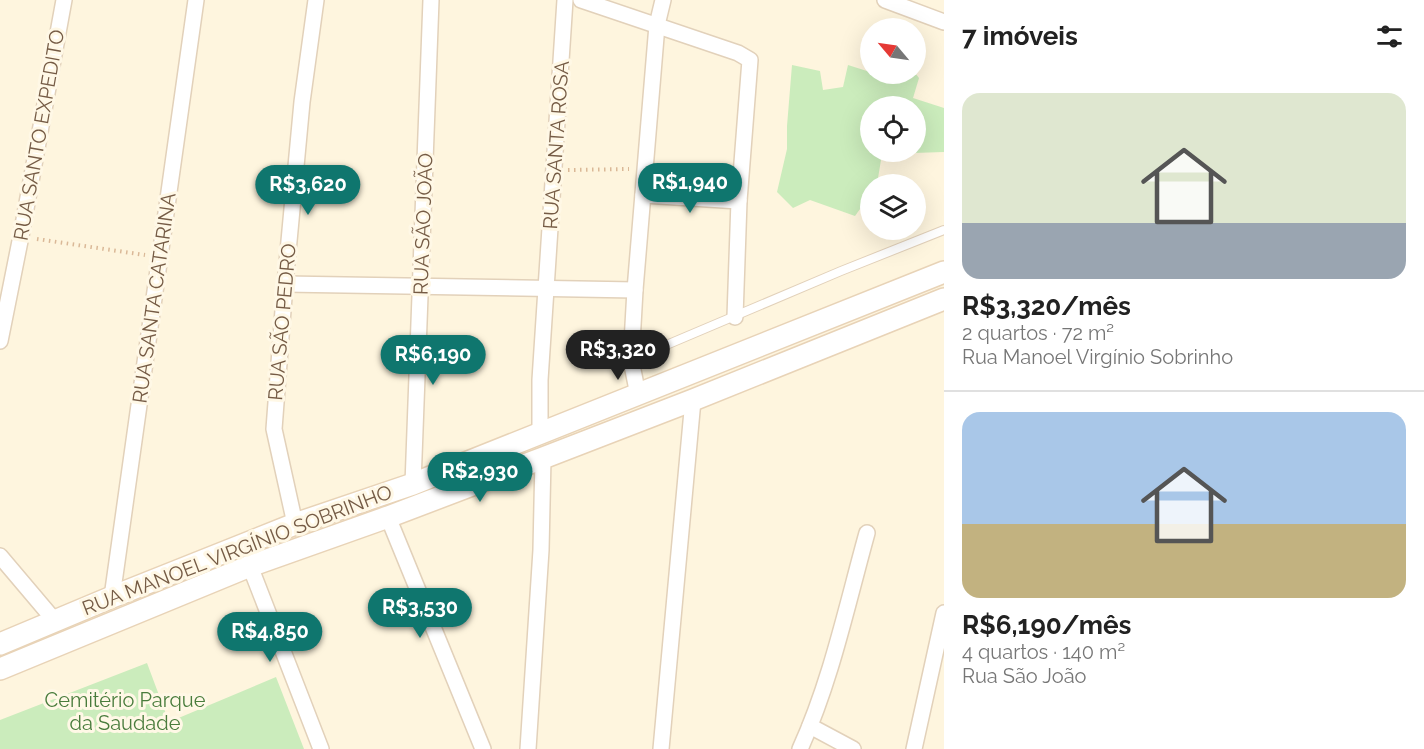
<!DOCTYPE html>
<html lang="pt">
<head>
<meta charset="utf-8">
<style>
  :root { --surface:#fff; --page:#f2f2f2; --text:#222; --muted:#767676; --line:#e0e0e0; --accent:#0f766e }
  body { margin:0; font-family:Raleway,sans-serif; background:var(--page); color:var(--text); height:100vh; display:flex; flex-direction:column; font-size:22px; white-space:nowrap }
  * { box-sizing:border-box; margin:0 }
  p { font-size:20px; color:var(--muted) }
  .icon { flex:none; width:33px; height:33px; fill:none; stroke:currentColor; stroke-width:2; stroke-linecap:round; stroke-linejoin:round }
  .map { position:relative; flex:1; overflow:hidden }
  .drawer { display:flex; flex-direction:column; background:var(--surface); width:480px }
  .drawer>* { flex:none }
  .needle { width:39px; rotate:299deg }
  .controls { position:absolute; left:860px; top:18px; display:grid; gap:12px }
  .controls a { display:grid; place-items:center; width:66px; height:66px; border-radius:50%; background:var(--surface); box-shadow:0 6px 24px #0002; font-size:30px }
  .price { position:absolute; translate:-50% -51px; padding:0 14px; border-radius:21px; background:var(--accent); color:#fff; font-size:20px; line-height:39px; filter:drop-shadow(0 2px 3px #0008) }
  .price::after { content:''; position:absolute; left:50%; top:36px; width:18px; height:14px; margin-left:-9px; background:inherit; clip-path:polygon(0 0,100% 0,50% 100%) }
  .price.on { background:#222; color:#fff }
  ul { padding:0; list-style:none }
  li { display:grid; align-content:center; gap:12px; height:318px; padding:0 18px }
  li+li { border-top:2px solid var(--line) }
  li span { display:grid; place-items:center; height:186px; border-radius:18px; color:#555 }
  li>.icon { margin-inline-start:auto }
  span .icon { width:108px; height:108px; fill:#fffc; stroke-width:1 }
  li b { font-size:26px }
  h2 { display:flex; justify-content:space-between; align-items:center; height:72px; padding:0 18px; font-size:26px }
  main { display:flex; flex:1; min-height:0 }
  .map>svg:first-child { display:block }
  .green { fill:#cbecbc; fill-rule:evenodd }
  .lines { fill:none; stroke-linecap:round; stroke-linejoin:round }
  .service-casing { stroke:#e2d1ba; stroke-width:10 }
  .minor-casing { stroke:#e2d1ba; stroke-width:18 }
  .secondary-casing { stroke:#e8d3b7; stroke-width:24 }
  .path { stroke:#dab897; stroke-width:4; stroke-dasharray:1.5 4.5; stroke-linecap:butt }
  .service { stroke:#fff; stroke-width:8 }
  .minor { stroke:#fff; stroke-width:15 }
  .secondary { stroke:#fff; stroke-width:21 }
  .labels { text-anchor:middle; stroke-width:6; stroke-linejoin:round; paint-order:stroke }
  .street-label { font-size:20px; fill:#755b45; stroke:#fff8e6 }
  .park-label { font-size:20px; fill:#497c3c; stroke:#fff8e6 }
</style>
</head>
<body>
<main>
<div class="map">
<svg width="944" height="749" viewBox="0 0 944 749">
  <rect width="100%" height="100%" fill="#fef5de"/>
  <g class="green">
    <path d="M792 65 820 71 823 90 843 87 848 65 870 72V74L915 73 919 78 913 98 944 108V152L882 154 877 184H870V195L855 216 810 200 793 208 777 192 787 149V126ZM870 106H915V152H870Z"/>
    <path d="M147 663 169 722 276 677 304 749H0V720Z"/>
  </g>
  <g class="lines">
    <g class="service-casing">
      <path id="service" d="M631 360 841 271 944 230"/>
    </g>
    <g class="minor-casing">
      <g id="minor">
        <path d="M581 0 738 53 750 60 739 201 735 317"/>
        <path d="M885 0 944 22"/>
        <path d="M643 195 739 201"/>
        <path d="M285 284 635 290"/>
        <path d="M0 341 21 236 64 0"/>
        <path d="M638 395 631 360 635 290 657 25 663 0"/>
        <path d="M540 433V380L565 0"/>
        <path d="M413 484 431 0"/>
        <path d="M388 517 483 749"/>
        <path d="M295 524 274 429 285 284 302 102 316 0"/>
        <path d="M0 556 55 621"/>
        <path d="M250 566 321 749"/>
        <path d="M112 597 196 0"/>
        <path d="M810 726 853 749"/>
        <path d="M528 749 541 550 543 458"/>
        <path d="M661 749 693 400"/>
        <path d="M800 749C831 681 847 605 867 533"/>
        <path d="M914 749 944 613"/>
      </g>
    </g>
    <g class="secondary-casing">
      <g id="secondary">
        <path d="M0 644 112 597 295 524 413 484 944 272"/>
        <path d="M0 669 250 566 388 517 543 458 693 400 944 299"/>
      </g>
    </g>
    <g class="path">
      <path d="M568 170 629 169"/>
      <path d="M37 239 145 255"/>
    </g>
    <use href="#service" class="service"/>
    <use href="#minor" class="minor"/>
    <use href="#secondary" class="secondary"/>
  </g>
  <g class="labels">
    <g class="street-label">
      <text transform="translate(39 135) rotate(-80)" y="7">RUA SANTO EXPEDITO</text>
      <text transform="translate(556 145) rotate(-86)" y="7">RUA SANTA ROSA</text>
      <text transform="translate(423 224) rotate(-88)" y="7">RUA SÃO JOÃO</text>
      <text transform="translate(154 298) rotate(-82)" y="7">RUA SANTA CATARINA</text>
      <text transform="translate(282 322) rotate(-85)" y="7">RUA SÃO PEDRO</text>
      <text transform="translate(237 550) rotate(-21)" y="7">RUA MANOEL VIRGÍNIO SOBRINHO</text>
    </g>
    <g class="park-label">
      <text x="125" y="707">Cemitério Parque<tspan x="125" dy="23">da Saudade</tspan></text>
    </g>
  </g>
</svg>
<div class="controls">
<a><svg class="needle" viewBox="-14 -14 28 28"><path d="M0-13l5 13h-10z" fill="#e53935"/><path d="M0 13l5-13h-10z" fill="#767676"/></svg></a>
<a><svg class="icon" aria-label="locate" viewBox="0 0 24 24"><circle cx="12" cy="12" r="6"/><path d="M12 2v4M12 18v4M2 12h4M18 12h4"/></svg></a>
<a><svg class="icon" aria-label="layers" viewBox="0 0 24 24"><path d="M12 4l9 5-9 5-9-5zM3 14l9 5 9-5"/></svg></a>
</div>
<b class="price" style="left:690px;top:214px">R$1,940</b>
<b class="price" style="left:308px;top:216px">R$3,620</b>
<b class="price on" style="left:618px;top:381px">R$3,320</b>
<b class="price" style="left:433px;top:386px">R$6,190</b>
<b class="price" style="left:480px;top:503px">R$2,930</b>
<b class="price" style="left:420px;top:639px">R$3,530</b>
<b class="price" style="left:270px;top:663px">R$4,850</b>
</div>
<section class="drawer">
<h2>7 imóveis<svg class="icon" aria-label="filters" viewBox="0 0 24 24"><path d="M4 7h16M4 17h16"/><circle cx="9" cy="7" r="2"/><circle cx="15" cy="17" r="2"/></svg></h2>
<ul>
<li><span style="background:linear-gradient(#dfe7d0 70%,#9aa5b1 0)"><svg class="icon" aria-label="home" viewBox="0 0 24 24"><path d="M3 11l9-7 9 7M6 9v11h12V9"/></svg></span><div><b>R$3,320/mês</b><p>2 quartos · 72 m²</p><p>Rua Manoel Virgínio Sobrinho</p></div></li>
<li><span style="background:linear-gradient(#a9c7e8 60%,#c2b280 0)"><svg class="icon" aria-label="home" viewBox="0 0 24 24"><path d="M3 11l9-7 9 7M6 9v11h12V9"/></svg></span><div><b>R$6,190/mês</b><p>4 quartos · 140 m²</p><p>Rua São João</p></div></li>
</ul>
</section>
</main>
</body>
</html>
